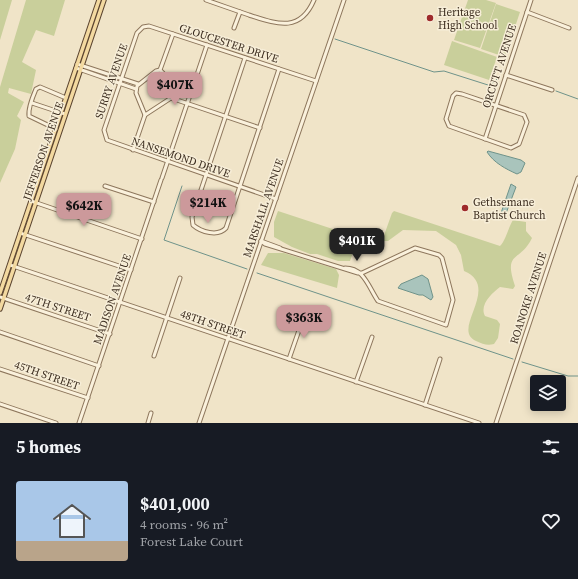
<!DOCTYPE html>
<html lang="en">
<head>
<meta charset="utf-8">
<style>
  :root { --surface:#171b24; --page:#242831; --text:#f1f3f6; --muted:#9ea1a6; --line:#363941; --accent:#cc999b }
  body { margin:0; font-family:"Source Serif 4",serif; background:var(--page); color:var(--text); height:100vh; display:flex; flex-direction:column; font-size:15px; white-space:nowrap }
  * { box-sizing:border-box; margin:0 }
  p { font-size:13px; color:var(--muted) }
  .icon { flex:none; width:22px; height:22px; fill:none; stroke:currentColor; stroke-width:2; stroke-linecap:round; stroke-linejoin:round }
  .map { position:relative; height:423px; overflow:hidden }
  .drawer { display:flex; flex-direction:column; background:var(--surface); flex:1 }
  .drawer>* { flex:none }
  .tools { position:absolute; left:530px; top:375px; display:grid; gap:8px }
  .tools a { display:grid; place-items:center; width:36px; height:36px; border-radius:4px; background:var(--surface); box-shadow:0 2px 10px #0003; font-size:20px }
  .price { position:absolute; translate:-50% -34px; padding:0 9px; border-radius:8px; background:var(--accent); color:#111; font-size:13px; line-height:26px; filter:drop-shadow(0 1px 2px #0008) }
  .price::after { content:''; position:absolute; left:50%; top:24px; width:12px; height:9px; margin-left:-6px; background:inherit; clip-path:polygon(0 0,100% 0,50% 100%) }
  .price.selected { background:#222; color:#fff }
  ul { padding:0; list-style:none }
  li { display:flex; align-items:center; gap:12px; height:100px; padding:0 16px }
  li+li { border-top:1px solid var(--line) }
  li span { display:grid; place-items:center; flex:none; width:112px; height:80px; border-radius:4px; color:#555 }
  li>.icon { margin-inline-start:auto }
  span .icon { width:48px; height:48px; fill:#fffc; stroke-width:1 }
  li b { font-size:17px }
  h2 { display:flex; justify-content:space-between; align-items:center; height:48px; padding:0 16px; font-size:17px }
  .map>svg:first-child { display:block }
  .green { fill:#c9cf9b }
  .water { fill:#a9c4bc; stroke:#6f938a }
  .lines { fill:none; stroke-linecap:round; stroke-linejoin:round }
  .stream { stroke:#6f938a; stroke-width:1 }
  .minor-casing { stroke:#8d765c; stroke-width:5 }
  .major-casing { stroke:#5b4430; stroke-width:5.5 }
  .minor { stroke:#faf1dc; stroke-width:3 }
  .major { stroke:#f3d9a0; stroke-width:3.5 }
  .poi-dot { fill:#9e2a2b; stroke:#f7eed8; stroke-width:1.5 }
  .labels { text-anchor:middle; stroke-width:3; stroke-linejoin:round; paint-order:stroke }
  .poi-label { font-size:11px; fill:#3d2e20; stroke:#f7eed8; text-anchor:start }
  .street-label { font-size:11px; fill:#3d2e20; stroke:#f7eed8 }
</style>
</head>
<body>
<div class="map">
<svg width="578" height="423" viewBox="0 0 578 423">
  <rect width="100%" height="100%" fill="#f0e4c8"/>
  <g class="green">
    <path d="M0 0H12L0 40Z"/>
    <path d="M26 0H65L54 36 36 30 22 62 36 70 31 94 9 88 8 93 24 102 17 116 21 120 15 149 0 183V87Z"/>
    <path d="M468 0H486L496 3 480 48 454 40Z"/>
    <path d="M496 4 520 12 505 57 481 49Z"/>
    <path d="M452 41 497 57 489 80 444 65Z"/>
    <path d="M278 211 354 236 357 241 350 261H338L317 254H310L292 247 274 237V222Z"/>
    <path d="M394 211 500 246C506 240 508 228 513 220L526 222V231L532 238C520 263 503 250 515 286L513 289 500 287C492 293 479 305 485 316L497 320 500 324 498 338 494 344C487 346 483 344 476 341 450 330 502 287 464 271L461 255 456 245 436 231 403 230 388 241H382L392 213Z"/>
    <path d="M268 253H284L336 269 339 275 337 288 261 265Z"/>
  </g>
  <g class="water">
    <path d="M488 151 521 160 525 163 521 172 517 174C506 169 494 163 487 152Z"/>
    <path d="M511 184 516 187 505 216 501 213Z"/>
    <path d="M422 275 428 279 433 297 431 300 423 295H419L398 288 401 284Z"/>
  </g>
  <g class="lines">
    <g class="stream">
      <path d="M335 39 434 72 444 71 488 85 493 83 499 77"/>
      <path d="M556 91 578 99"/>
      <path d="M182 186 164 240 247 269"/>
      <path d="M257 273 513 359"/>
      <path d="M522 362 568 376H578"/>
    </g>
    <g class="minor-casing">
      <g id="minor">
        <path d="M206 0C220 5 235 10 249 15 277 24 300 33 314 0"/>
        <path d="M527 12 569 28"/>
        <path d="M234 28 240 12"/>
        <path d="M245 58 192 217 193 225C201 232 218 237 226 228L279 69"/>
        <path d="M77 64 138 84"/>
        <path d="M76 68 136 89"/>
        <path d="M160 70 163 73 171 98 145 115 136 93 137 86 156 71Z"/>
        <path d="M160 70 173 34"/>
        <path d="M506 75 552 90"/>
        <path d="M456 93 462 94 524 115 527 122 519 144 511 148 449 126 446 119 453 96Z"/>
        <path d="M171 98 260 128"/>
        <path d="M32 103 65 114"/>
        <path d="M56 129 29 116C28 109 33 96 36 89L40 87 66 98"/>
        <path d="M485 139 531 0"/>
        <path d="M133 150 145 115"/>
        <path d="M162 178 207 45"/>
        <path d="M105 186 154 202"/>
        <path d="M276 199 107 140 104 130 137 33 143 27 149 26 316 81"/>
        <path d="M31 201 142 239"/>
        <path d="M20 233 131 270"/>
        <path d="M261 241 265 244 358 273H362L415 248 439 255 442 258 453 300 446 325 378 301C368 286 364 268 345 268"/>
        <path d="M261 241 280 248"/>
        <path d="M10 265 479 423"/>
        <path d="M0 297 110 334"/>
        <path d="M0 332 99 366"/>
        <path d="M154 356 180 278"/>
        <path d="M289 359 305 313"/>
        <path d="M0 369 88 398"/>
        <path d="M356 382 372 337"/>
        <path d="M0 404 56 423"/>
        <path d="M425 405 440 359"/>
        <path d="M79 423 161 180"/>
        <path d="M148 423 151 413"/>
        <path d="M199 423 344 0"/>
        <path d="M496 423 578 178"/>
      </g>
    </g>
    <g class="major-casing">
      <g id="major">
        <path d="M0 293 99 0"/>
        <path d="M0 309 104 0"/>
      </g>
    </g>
    <use href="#minor" class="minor"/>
    <use href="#major" class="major"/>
  </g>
  <g class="poi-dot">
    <circle cx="430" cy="18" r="4"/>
    <circle cx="465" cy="208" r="4"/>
  </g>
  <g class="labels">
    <g class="poi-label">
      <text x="438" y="16">Heritage<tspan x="438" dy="13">High School</tspan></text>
      <text x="473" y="206">Gethsemane<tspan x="473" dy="13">Baptist Church</tspan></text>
    </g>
    <g class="street-label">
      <text transform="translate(229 43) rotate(18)" y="4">GLOUCESTER DRIVE</text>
      <text transform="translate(499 66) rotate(-72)" y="4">ORCUTT AVENUE</text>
      <text transform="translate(111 81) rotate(-71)" y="4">SURRY AVENUE</text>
      <text transform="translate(43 151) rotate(-71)" y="4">JEFFERSON AVENUE</text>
      <text transform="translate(181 157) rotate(19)" y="4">NANSEMOND DRIVE</text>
      <text transform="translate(263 208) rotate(-71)" y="4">MARSHALL AVENUE</text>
      <text transform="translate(528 298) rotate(-72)" y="4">ROANOKE AVENUE</text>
      <text transform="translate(112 299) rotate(-71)" y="4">MADISON AVENUE</text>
      <text transform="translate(58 307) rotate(18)" y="4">47TH STREET</text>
      <text transform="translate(213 324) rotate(19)" y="4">48TH STREET</text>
      <text transform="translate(47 375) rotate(19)" y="4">45TH STREET</text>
    </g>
  </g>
</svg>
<div class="tools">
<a><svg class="icon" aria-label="layers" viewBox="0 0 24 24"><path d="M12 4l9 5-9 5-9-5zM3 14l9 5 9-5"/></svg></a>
</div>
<b class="price" style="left:175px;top:106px">$407K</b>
<b class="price" style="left:208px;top:224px">$214K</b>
<b class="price" style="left:84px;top:227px">$642K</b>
<b class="price selected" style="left:357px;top:262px">$401K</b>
<b class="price" style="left:304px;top:339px">$363K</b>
</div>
<section class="drawer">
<h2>5 homes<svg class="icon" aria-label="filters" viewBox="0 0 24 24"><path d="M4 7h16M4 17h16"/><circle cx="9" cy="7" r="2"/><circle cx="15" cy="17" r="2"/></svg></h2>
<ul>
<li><span style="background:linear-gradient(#a9c7e8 75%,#b9a48a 0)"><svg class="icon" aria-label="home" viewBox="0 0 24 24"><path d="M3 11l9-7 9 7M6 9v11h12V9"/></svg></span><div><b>$401,000</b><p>4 rooms · 96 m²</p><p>Forest Lake Court</p></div><svg class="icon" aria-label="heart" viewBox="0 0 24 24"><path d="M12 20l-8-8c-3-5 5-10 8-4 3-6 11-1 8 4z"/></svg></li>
</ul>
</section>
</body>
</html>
